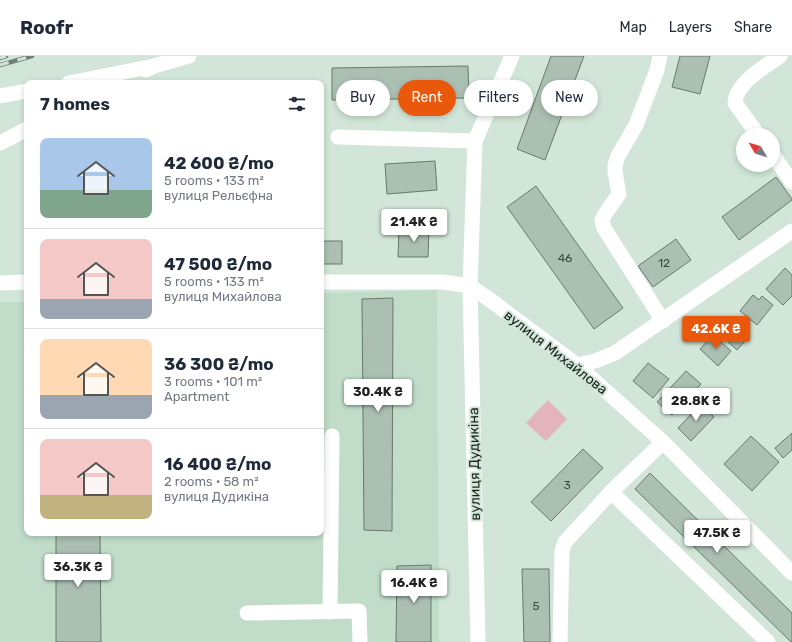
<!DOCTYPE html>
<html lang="en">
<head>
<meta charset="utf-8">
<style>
  :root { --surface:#fff; --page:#f6f6f7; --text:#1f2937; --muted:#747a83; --line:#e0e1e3; --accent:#ea580c }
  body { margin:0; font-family:Rubik,sans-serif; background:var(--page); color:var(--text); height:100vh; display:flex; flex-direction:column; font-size:15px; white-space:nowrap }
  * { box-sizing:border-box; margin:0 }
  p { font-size:13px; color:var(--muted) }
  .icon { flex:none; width:22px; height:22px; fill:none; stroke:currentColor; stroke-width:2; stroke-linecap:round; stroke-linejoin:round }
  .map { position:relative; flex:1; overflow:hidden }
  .panel { position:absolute; left:24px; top:24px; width:300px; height:456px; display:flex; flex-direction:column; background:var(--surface); border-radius:8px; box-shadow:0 2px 6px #0003 }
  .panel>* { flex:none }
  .guide { position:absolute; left:336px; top:24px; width:380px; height:36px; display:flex; gap:8px }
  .needle { width:26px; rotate:308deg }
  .tools { position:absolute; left:736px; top:72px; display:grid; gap:8px }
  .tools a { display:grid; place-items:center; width:44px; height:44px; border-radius:50%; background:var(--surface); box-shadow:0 2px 6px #0003; font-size:20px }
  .price { position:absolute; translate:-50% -34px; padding:0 9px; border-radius:4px; background:#fff; color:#222; font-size:13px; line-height:26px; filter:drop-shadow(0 1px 2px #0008) }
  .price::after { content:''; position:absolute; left:50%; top:24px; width:12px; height:9px; margin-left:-6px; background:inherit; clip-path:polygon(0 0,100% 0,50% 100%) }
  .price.active { background:var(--accent); color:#fff }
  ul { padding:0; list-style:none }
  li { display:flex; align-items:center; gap:12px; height:100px; padding:0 16px }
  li+li { border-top:1px solid var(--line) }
  li span { display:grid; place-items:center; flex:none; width:112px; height:80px; border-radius:8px; color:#555 }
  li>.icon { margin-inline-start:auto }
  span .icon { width:48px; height:48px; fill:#fffc; stroke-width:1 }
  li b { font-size:17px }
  h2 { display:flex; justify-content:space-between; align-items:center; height:48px; padding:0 16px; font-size:17px }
  .tag { padding:0 14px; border-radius:18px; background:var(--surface); box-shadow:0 2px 6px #0003; font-size:14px; line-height:36px }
  .tag.active { background:var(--accent); color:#fff }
  header { display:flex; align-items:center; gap:24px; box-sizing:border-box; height:56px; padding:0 20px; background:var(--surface); border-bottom:1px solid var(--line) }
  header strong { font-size:19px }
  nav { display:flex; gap:22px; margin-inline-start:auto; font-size:14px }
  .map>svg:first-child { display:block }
  .built { fill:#c1ddca }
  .green { fill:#e3b4be }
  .building { fill:#abbfb2; stroke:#677a6d }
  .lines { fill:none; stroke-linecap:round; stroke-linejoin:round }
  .minor { stroke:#fff; stroke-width:15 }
  .rail-casing { stroke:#728077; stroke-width:4.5 }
  .rail { stroke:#d1e6d8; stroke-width:3; stroke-dasharray:9; stroke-linecap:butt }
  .labels { text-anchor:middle; stroke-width:4; stroke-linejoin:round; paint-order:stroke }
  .number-label { font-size:12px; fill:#3e4942 }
  .street-label { font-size:14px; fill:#1a221d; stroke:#d1e6d8 }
</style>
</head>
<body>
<header>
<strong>Roofr</strong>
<nav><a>Map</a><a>Layers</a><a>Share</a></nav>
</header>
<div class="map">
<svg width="792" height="586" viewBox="0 0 792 586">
  <rect width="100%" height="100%" fill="#d1e6d8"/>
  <path class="built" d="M437 234 439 586H0V246H27V477H321V237Z"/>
  <path class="green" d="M548 344 567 363 546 385 526 367Z"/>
  <g class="building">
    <path d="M551 0H584L545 104 517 93Z"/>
    <path d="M680 0H710L700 38 672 31Z"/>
    <path d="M468 10 469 42 332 44V12Z"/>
    <path d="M435 105 437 134 387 138 385 108Z"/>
    <path d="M776 121 792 143V144L739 184 722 161Z"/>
    <path d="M536 130 623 252 594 273 507 151Z"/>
    <path d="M399 173H429L428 201H398Z"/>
    <path d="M676 183 691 204 653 231 638 210Z"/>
    <rect x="321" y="185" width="21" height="23"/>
    <path d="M785 212 792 219V240L783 249 766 233Z"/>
    <path d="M753 239 759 244 762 240 773 249 757 269 740 255Z"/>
    <path d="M393 242 392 475 364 474 362 243Z"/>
    <path d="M734 272 746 284 737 294 724 282Z"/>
    <path d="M713 279 731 295 718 310 700 293Z"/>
    <path d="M648 307 669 323 653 342 633 325Z"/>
    <path d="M686 315 701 328 672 359 657 346Z"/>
    <path d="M701 348 714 361 691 385 678 372Z"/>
    <path d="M792 377V394L783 402 775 392Z"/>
    <path d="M751 380 779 406 752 435 724 408Z"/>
    <path d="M583 393 603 412 551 465 531 446Z"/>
    <path d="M650 417 792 557V586H791L635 433Z"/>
    <path d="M56 477H100L101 586H56Z"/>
    <path d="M431 509V586H396L397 510Z"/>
    <path d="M522 513H549L550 586H524Z"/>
  </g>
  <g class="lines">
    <g class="minor">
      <path d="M660 0 657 14 636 69 618 100 615 109V116L619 138 605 158 602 164 604 172 663 265"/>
      <path d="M146 14 154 10 189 0"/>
      <path d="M69 27 154 10"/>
      <path d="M0 40 27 35"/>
      <path d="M758 79 735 47C736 26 765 11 780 0"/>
      <path d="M338 81 475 85"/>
      <path d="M0 87 27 73"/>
      <path d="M773 99 792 126"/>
      <path d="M321 226H442L457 228 470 230 493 246 577 309 663 386 792 517"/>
      <path d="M0 227 27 226"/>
      <path d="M577 309 595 305 615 297 792 175"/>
      <path d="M611 436 768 586"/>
      <path d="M330 556 332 380"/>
      <path d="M247 557 359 555 360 586"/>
      <path d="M478 586 470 230 475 85 512 0"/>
      <path d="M560 586 562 495 565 486 611 436 663 386"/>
    </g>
    <g class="rail-casing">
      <g id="rail">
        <path d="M0 2 6 0"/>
        <path d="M0 9 32 0"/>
      </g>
    </g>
    <use href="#rail" class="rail"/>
  </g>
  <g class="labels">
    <g class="number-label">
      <text x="565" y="206">46</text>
      <text x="664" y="211">12</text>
      <text x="567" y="433">3</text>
      <text x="536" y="554">5</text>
    </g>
    <g class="street-label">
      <text transform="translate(556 296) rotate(38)" y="5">вулиця Михайлова</text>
      <text transform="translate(474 408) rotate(-91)" y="5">вулиця Дудикіна</text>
    </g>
  </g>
</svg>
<div class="tools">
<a><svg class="needle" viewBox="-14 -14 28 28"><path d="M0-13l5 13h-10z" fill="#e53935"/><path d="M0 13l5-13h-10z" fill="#747a83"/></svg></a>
</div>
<b class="price" style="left:414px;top:187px">21.4K ₴</b>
<b class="price active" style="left:716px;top:294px">42.6K ₴</b>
<b class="price" style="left:378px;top:357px">30.4K ₴</b>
<b class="price" style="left:696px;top:366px">28.8K ₴</b>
<b class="price" style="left:717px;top:498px">47.5K ₴</b>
<b class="price" style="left:78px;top:532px">36.3K ₴</b>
<b class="price" style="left:414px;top:548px">16.4K ₴</b>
<div class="guide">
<a class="tag">Buy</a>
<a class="tag active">Rent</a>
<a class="tag">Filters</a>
<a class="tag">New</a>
</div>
<section class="panel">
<h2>7 homes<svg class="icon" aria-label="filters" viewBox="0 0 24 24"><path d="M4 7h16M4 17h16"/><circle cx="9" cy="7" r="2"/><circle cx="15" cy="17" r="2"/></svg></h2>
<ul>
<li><span style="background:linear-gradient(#a9c7e8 65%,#7fa58c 0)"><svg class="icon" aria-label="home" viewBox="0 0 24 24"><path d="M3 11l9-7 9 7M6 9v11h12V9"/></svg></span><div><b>42 600 ₴/mo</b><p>5 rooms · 133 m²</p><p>вулиця Рельєфна</p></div></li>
<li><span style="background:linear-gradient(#f6c9c9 75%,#9aa5b1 0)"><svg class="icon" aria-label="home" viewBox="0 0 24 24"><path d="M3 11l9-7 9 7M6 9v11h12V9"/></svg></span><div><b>47 500 ₴/mo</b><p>5 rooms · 133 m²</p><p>вулиця Михайлова</p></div></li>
<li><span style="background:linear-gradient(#ffd9b3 70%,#9aa5b1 0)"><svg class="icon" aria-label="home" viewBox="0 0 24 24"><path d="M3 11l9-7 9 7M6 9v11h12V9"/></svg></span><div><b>36 300 ₴/mo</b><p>3 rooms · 101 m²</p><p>Apartment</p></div></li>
<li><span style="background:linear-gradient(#f6c9c9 70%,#c2b280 0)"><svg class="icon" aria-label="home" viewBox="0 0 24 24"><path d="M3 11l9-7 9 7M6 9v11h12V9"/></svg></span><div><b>16 400 ₴/mo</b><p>2 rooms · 58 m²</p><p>вулиця Дудикіна</p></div></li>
</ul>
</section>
</div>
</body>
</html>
